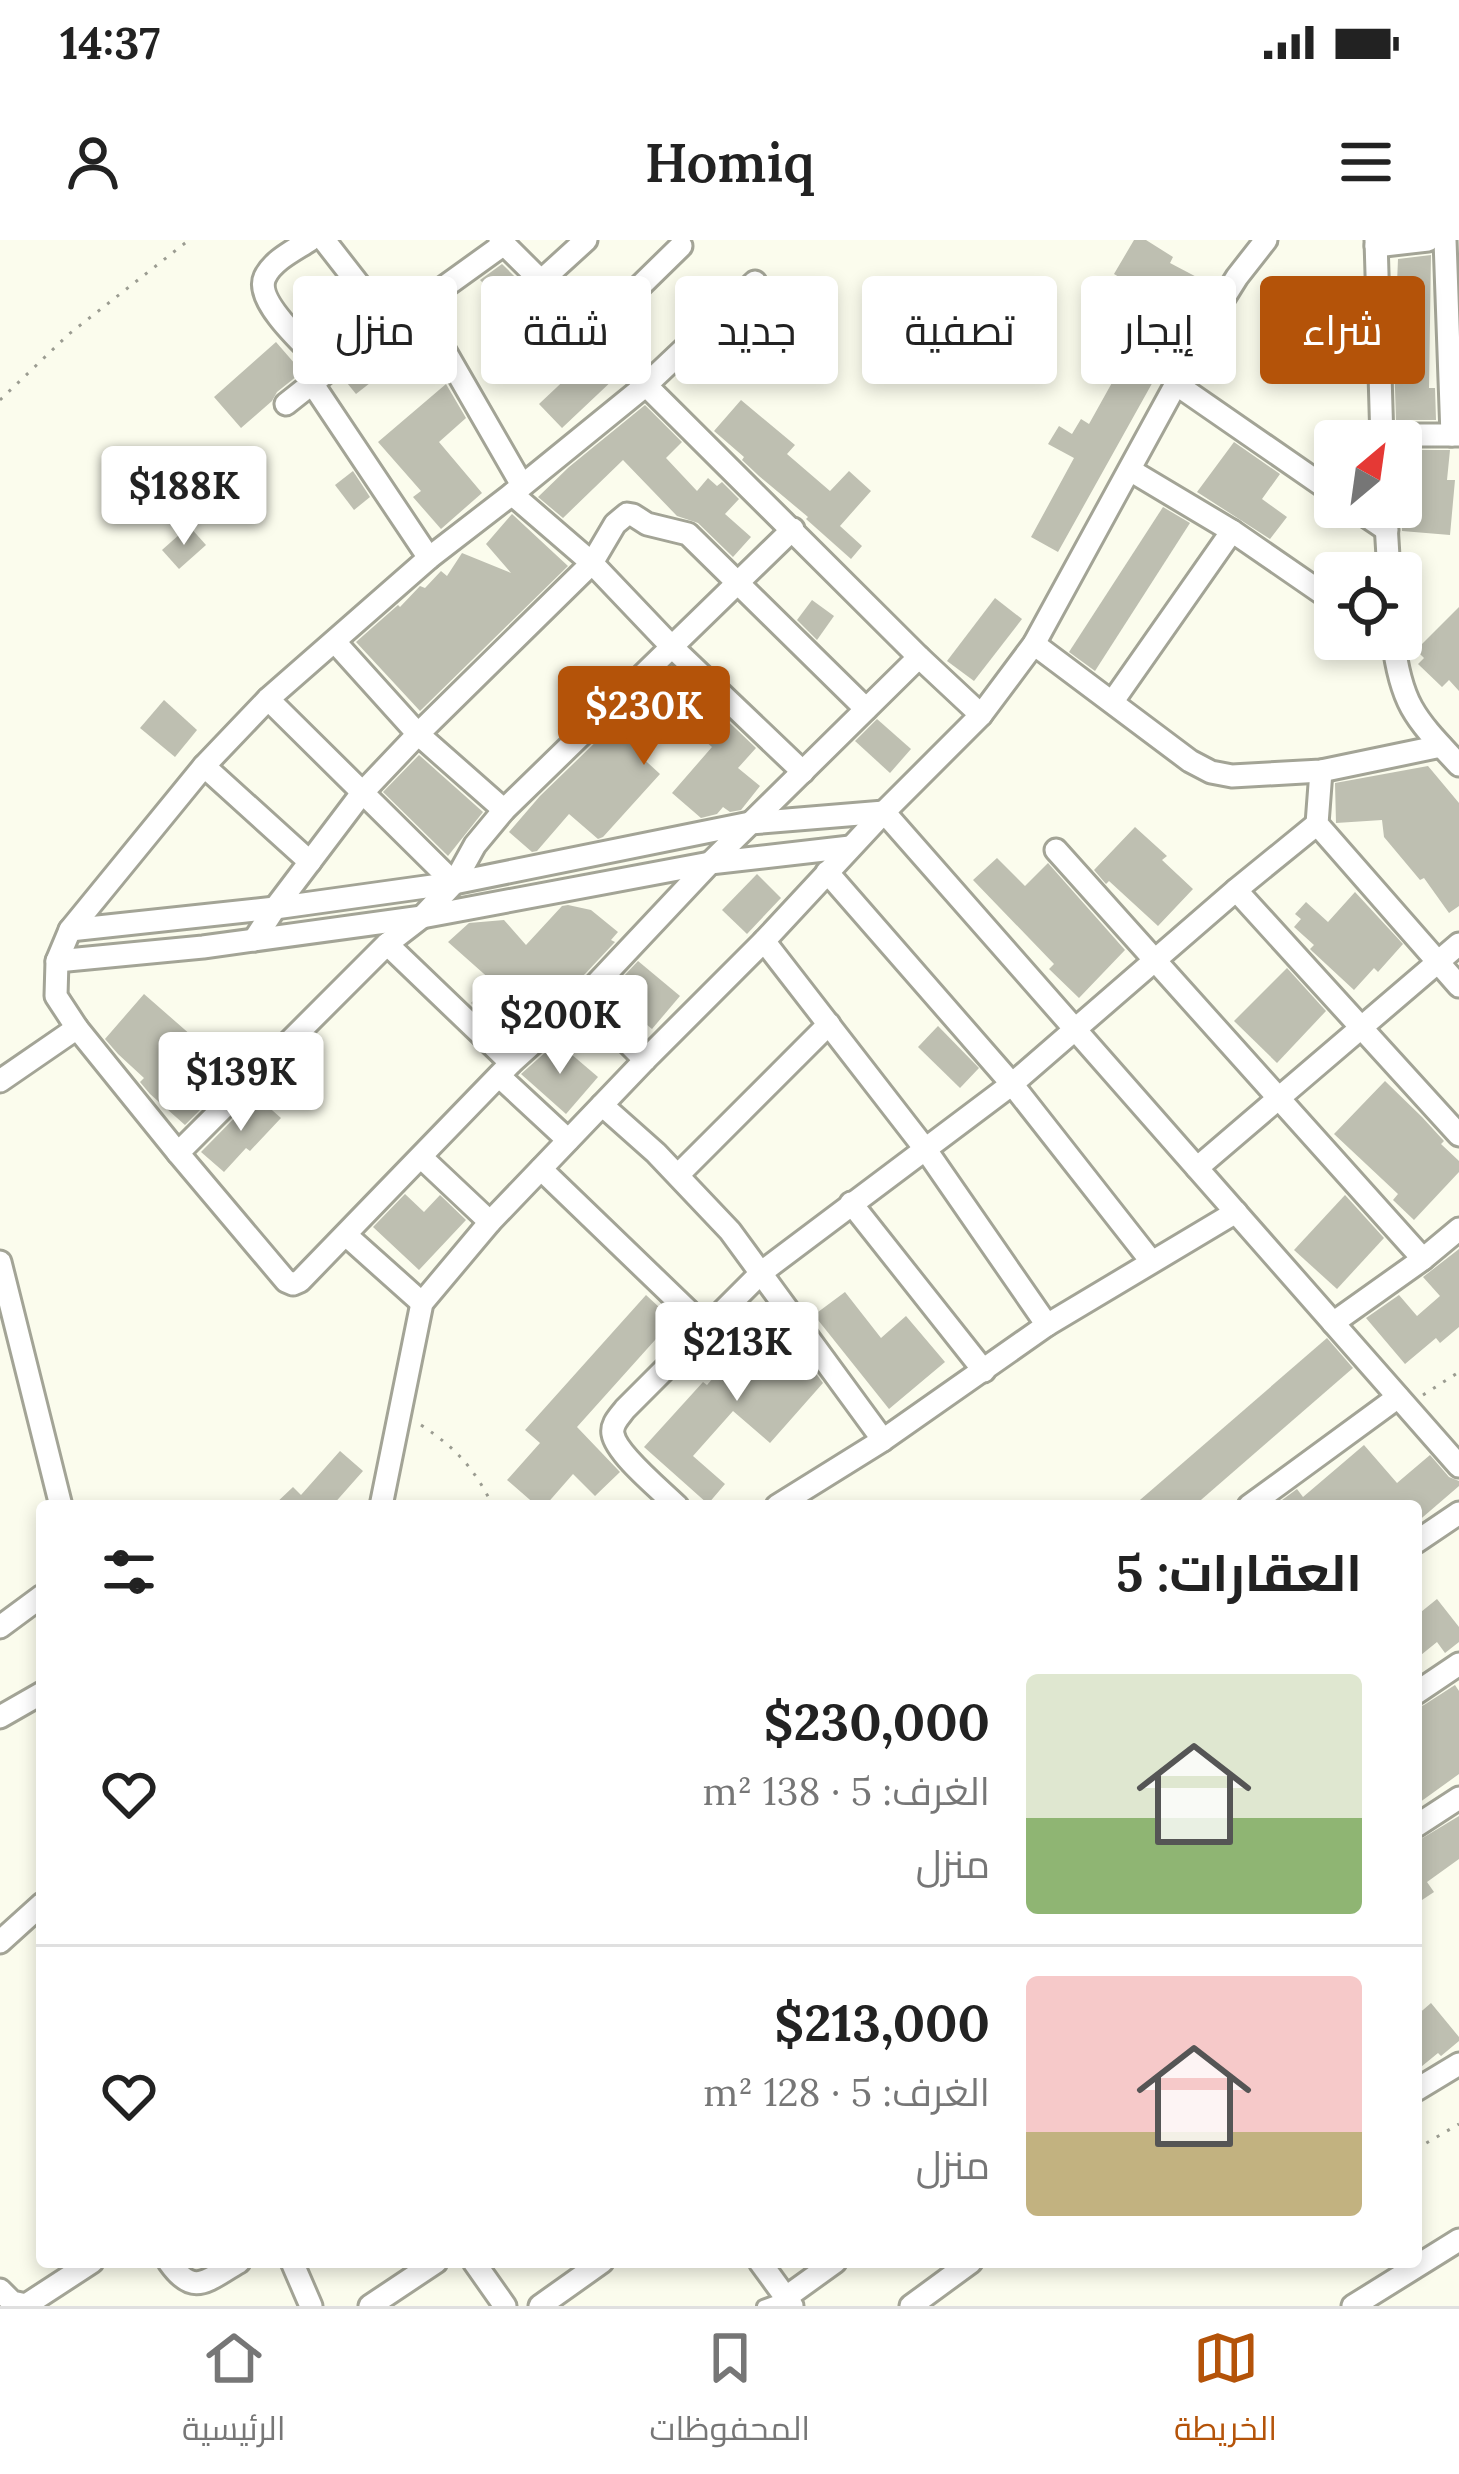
<!DOCTYPE html>
<html lang="ar">
<head>
<meta charset="utf-8">
<style>
  :root { --surface:#fff; --page:#f6f6f6; --text:#222; --muted:#767676; --line:#e0e0e0; --accent:#b45309 }
  body { margin:0; font-family:Lora,Cairo,serif; background:var(--page); color:var(--text); direction:rtl; height:100vh; display:flex; flex-direction:column; font-size:45px; white-space:nowrap }
  * { box-sizing:border-box; margin:0 }
  p { font-size:39px; color:var(--muted) }
  .icon { flex:none; width:66px; height:66px; fill:none; stroke:currentColor; stroke-width:2; stroke-linecap:round; stroke-linejoin:round }
  .map { position:relative; flex:1; overflow:hidden; direction:ltr }
  .panel { position:absolute; left:36px; top:1260px; width:1386px; height:768px; display:flex; flex-direction:column; background:var(--surface); border-radius:12px; box-shadow:0 6px 18px #0003; direction:rtl }
  .panel>* { flex:none }
  .hud { position:absolute; left:36px; top:36px; width:1389px; height:108px; direction:rtl; display:flex; gap:24px }
  .needle { width:78px; rotate:29deg }
  .fabs { position:absolute; left:1314px; top:180px; display:grid; gap:24px }
  .fabs a { display:grid; place-items:center; width:108px; height:108px; border-radius:12px; background:var(--surface); box-shadow:0 6px 18px #0003; font-size:60px }
  .price { position:absolute; translate:-50% -102px; padding:0 27px; border-radius:12px; background:#fff; color:#222; font-size:39px; line-height:78px; filter:drop-shadow(0 3px 6px #0008) }
  .price::after { content:''; position:absolute; left:50%; top:72px; width:36px; height:27px; margin-left:-18px; background:inherit; clip-path:polygon(0 0,100% 0,50% 100%) }
  .price.selected { background:var(--accent); color:#fff }
  ul { padding:0; list-style:none }
  li { display:flex; align-items:center; gap:36px; height:300px; padding:0 60px }
  li+li { border-top:3px solid var(--line) }
  li span { display:grid; place-items:center; flex:none; width:336px; height:240px; border-radius:12px; color:#555 }
  li>.icon { margin-inline-start:auto }
  span .icon { width:144px; height:144px; fill:#fffc; stroke-width:1 }
  li b { font-size:51px }
  h2 { display:flex; justify-content:space-between; align-items:center; height:144px; padding:0 60px; font-size:51px }
  .chip { padding:0 42px; border-radius:12px; background:var(--surface); box-shadow:0 6px 18px #0003; font-size:42px; line-height:108px }
  .chip.selected { background:var(--accent); color:#fff }
  .status { display:flex; justify-content:space-between; align-items:center; height:84px; padding:0 60px; background:var(--surface); direction:ltr }
  .status svg { height:33px; fill:currentColor }
  header { display:flex; justify-content:space-between; align-items:center; height:156px; padding:0 60px; background:var(--surface); font-size:54px; font-weight:600 }
  .tabs { display:flex; justify-content:space-around; align-items:center; height:168px; border-top:3px solid var(--line); background:var(--surface); font-size:33px; color:var(--muted) }
  .tabs a { display:grid; justify-items:center; gap:6px }
  .tabs .selected { color:var(--accent) }
  .map>svg:first-child { display:block }
  .building { fill:#bebfb1 }
  .lines { fill:none; stroke-linecap:round; stroke-linejoin:round }
  .lane-casing { stroke:#a3a496; stroke-width:16 }
  .street-casing { stroke:#a3a496; stroke-width:27 }
  .path { stroke:#9b9c91; stroke-width:3; stroke-dasharray:3 9; stroke-linecap:butt }
  .lane { stroke:#fff; stroke-width:10 }
  .street { stroke:#fff; stroke-width:21 }
</style>
</head>
<body>
<div class="status"><b>14:37</b><svg viewBox="0 0 49 12"><path d="M0 12V9h3v3zM5 12V6h3v6zM10 12V3h3v9zM15 12V0h3v12zM26 1h20v11H26zM47 4h2v5h-2z"/></svg></div>
<header><svg class="icon" aria-label="menu" viewBox="0 0 24 24"><path d="M4 6h16M4 12h16M4 18h16"/></svg>Homiq<svg class="icon" aria-label="person" viewBox="0 0 24 24"><circle cx="12" cy="8" r="4"/><path d="M4 21q1-7 8-7t8 7"/></svg></header>
<div class="map">
<svg width="1459" height="2066" viewBox="0 0 1459 2066">
  <rect width="100%" height="100%" fill="#fbfced"/>
  <g class="building">
    <path d="M1134 0H1146L1173 17 1170 23 1208 43 1189 79 1114 34Z"/>
    <path d="M1431 15 1429 148H1435L1436 180H1396L1394 117 1398 19Z"/>
    <path d="M502 24 559 80 542 98 506 67 480 40Z"/>
    <path d="M1138 96 1169 113 1058 312 1031 297 1074 218 1048 204 1059 186 1072 194 1081 179 1089 184Z"/>
    <path d="M276 102 302 132 277 152 272 161 241 188 214 157Z"/>
    <path d="M584 108 616 137 562 188 539 164 574 131 568 125Z"/>
    <path d="M373 117 384 132 356 154 343 138Z"/>
    <path d="M446 144 466 178 439 202 482 253 441 289 413 257 421 251 378 202Z"/>
    <path d="M741 160 795 205 787 214 830 251 849 231 871 251 840 286 862 306 851 319 806 279 808 277 759 236 742 220 744 217 714 191Z"/>
    <path d="M645 165 682 202 666 218 697 251 708 238 717 246 722 242 739 259 725 274 751 297 733 317 698 283 677 276 623 220 563 278 538 257 569 227Z"/>
    <path d="M1234 202 1280 234 1262 259 1287 277 1270 299 1197 252Z"/>
    <path d="M1407 210H1450L1447 240H1455L1450 295 1402 291 1401 234Z"/>
    <path d="M353 231 370 257 354 270 335 245Z"/>
    <path d="M1163 267 1190 283 1095 431 1069 412Z"/>
    <path d="M512 274 568 326 420 471 356 402 398 365 400 367 420 346 425 348 441 331 447 336 462 313 511 333 486 304Z"/>
    <path d="M189 286 206 305 179 329 162 310Z"/>
    <path d="M995 358 1022 379 974 441 947 421Z"/>
    <path d="M812 360 834 376 817 400 797 380Z"/>
    <path d="M1459 367V451L1449 440 1442 447 1418 424 1424 418 1416 410Z"/>
    <path d="M672 428 756 508 738 528 760 546 741 570 730 572 723 567 717 574 701 578 672 553 712 507 672 472 636 512 660 534 603 597 598 599 569 574 537 611 532 612 509 592 540 556Z"/>
    <path d="M164 460 197 490 175 517 140 488Z"/>
    <path d="M877 479 911 509 890 533 855 501Z"/>
    <path d="M419 515 483 572 448 616 383 552Z"/>
    <path d="M1428 526 1459 563V666L1449 673 1424 638 1420 640 1384 597 1382 580 1336 583 1335 543Z"/>
    <path d="M1135 587 1167 616 1162 620 1193 649 1158 686 1109 641 1106 644 1094 630Z"/>
    <path d="M997 618 1025 646 1048 623 1125 710 1079 758 1049 729 1054 724 973 640Z"/>
    <path d="M757 634 781 658 747 694 722 670Z"/>
    <path d="M1355 652 1403 704 1378 732 1374 728 1354 750 1313 712 1310 709 1314 705 1294 687 1301 679 1295 674 1306 662 1328 682Z"/>
    <path d="M568 665 591 670 618 692 611 700 615 702 585 734 580 738 576 735 558 757 554 753 532 780 534 782 514 801 471 763 492 741 448 702 469 683 504 680 526 705 562 666Z"/>
    <path d="M638 721 680 756 652 789 608 753Z"/>
    <path d="M1287 728 1326 771 1277 823 1234 781Z"/>
    <path d="M144 754 208 810 187 834 213 857 185 885 150 854 140 842 144 838 118 814 105 799Z"/>
    <path d="M938 786 979 828 960 848 918 807Z"/>
    <path d="M557 802 598 837 566 874 521 834Z"/>
    <path d="M1385 841 1422 877 1444 901 1441 904 1459 921V932L1414 980 1393 960 1398 954 1334 894Z"/>
    <path d="M256 856 281 878 250 911 246 908 224 932 201 912Z"/>
    <path d="M405 954 424 972 440 955 466 980 419 1030 373 987Z"/>
    <path d="M1345 955 1384 998 1337 1049 1294 1010Z"/>
    <path d="M1459 1009V1087L1440 1103 1436 1098 1405 1124 1366 1078 1399 1055 1417 1076 1440 1056 1423 1037Z"/>
    <path d="M845 1052 881 1098 906 1076 945 1122 889 1169 814 1075Z"/>
    <path d="M646 1055 673 1080 577 1187 620 1232 595 1256 573 1234 545 1266H537L507 1240 540 1203 525 1190Z"/>
    <path d="M766 1077 790 1099 823 1143 770 1203 733 1171 693 1216 725 1244 708 1264 644 1207 703 1142 707 1145Z"/>
    <path d="M1327 1098 1353 1128 1194 1266H1133Z"/>
    <path d="M1364 1205 1397 1243 1430 1215 1449 1237 1459 1241V1246L1416 1283V1266H1274L1297 1249 1303 1257Z"/>
    <path d="M340 1211 363 1231 332 1266H273L293 1247 301 1255Z"/>
    <path d="M1437 1359 1459 1387V1402L1445 1413 1437 1402 1416 1419V1376Z"/>
    <path d="M1455 1445 1459 1451V1534L1416 1565V1468L1424 1465Z"/>
    <path d="M1459 1576V1619L1427 1642 1434 1652 1416 1664V1602Z"/>
    <path d="M1431 1763 1459 1797V1801L1441 1816 1438 1813 1416 1831V1776Z"/>
  </g>
  <g class="lines">
    <g class="lane-casing">
      <path id="lane" d="M763 2066 785 2058"/>
    </g>
    <g class="street-casing">
      <g id="street">
        <path d="M310 0C295 10 273 20 265 37 253 62 312 112 329 130"/>
        <path d="M324 0 391 86"/>
        <path d="M500 0 919 417 981 475"/>
        <path d="M1376 0 1382 201"/>
        <path d="M1445 0 1452 195"/>
        <path d="M1376 6 1428 0"/>
        <path d="M541 41 586 0"/>
        <path d="M755 42 646 145 512 254 429 318 268 459 204 526 70 690 57 721 56 756 77 788 178 913 286 1041 293 1044 300 1041 511 823 583 758 710 623 919 417"/>
        <path d="M419 66 522 245"/>
        <path d="M593 92 681 6"/>
        <path d="M312 143 429 318"/>
        <path d="M1176 144 1335 254"/>
        <path d="M286 164 329 130 504 4"/>
        <path d="M1382 195H1459"/>
        <path d="M1130 230 1232 291 1335 362"/>
        <path d="M512 254 592 323 671 406 803 532"/>
        <path d="M1353 267 1387 290"/>
        <path d="M1385 267 1389 333"/>
        <path d="M1393 399C1401 465 1415 478 1459 525"/>
        <path d="M335 402 418 494 504 570"/>
        <path d="M1034 404 1190 521 1211 532 1232 536 1321 531 1441 506"/>
        <path d="M268 459 454 643"/>
        <path d="M1113 461 1232 291"/>
        <path d="M204 526 310 622"/>
        <path d="M1321 531 1317 584 1459 746"/>
        <path d="M1056 610 1423 1019"/>
        <path d="M827 632 1012 844 1151 1021"/>
        <path d="M1236 650 1459 895"/>
        <path d="M70 690 275 668 454 643 750 583 884 572 1459 1226"/>
        <path d="M254 700 275 668 362 553 418 494 592 323 615 284 627 274 633 275 647 284 688 294 866 469"/>
        <path d="M764 701 926 910 1047 1085"/>
        <path d="M387 704 511 823"/>
        <path d="M57 721 203 707 422 677 710 623 850 607"/>
        <path d="M583 758 645 820"/>
        <path d="M499 836 568 900"/>
        <path d="M0 841 77 788"/>
        <path d="M602 865 656 913 730 991 883 1200"/>
        <path d="M178 913 387 704 422 677 454 643 475 605 504 570 793 289"/>
        <path d="M421 917 490 982"/>
        <path d="M1197 928 1459 704"/>
        <path d="M541 929 706 1088"/>
        <path d="M678 935 829 784"/>
        <path d="M851 963 984 1131"/>
        <path d="M346 995 422 1063"/>
        <path d="M0 1022 61 1266"/>
        <path d="M1333 1083 1423 1019 1459 989"/>
        <path d="M381 1266 422 1063 490 982 645 820 764 701 884 572 981 475 1034 404 1217 69 1237 37 1266 0"/>
        <path d="M677 1266C662 1251 616 1214 613 1194 611 1184 619 1177 625 1169L762 1032 1012 844 1236 650 1317 584"/>
        <path d="M777 1266 883 1200 1047 1085 1236 972"/>
        <path d="M1249 1266 1398 1157"/>
        <path d="M1416 1302 1459 1273"/>
        <path d="M0 1387 42 1356"/>
        <path d="M1416 1453 1459 1424"/>
        <path d="M0 1477 42 1453"/>
        <path d="M1416 1586 1459 1558"/>
        <path d="M0 1702 42 1664"/>
        <path d="M1416 1850 1459 1824"/>
        <path d="M169 2022C194 2058 207 2040 239 2022"/>
        <path d="M292 2022 311 2066"/>
        <path d="M474 2022 505 2066"/>
        <path d="M760 2022 792 2066"/>
        <path d="M0 2050 12 2062 26 2065 92 2022"/>
        <path d="M785 2058 835 2022"/>
        <path d="M370 2066 436 2022"/>
        <path d="M540 2066 602 2022"/>
        <path d="M911 2066 971 2022"/>
        <path d="M1353 2066 1459 2000"/>
      </g>
    </g>
    <g class="path">
      <path d="M0 160 69 94 189 0"/>
      <path d="M1423 1155 1459 1132"/>
      <path d="M421 1185C457 1209 474 1228 493 1266"/>
      <path d="M1416 1909 1459 1884"/>
    </g>
    <use href="#lane" class="lane"/>
    <use href="#street" class="street"/>
  </g>
</svg>
<div class="fabs">
<a><svg class="needle" viewBox="-14 -14 28 28"><path d="M0-13l5 13h-10z" fill="#e53935"/><path d="M0 13l5-13h-10z" fill="#767676"/></svg></a>
<a><svg class="icon" aria-label="locate" viewBox="0 0 24 24"><circle cx="12" cy="12" r="6"/><path d="M12 2v4M12 18v4M2 12h4M18 12h4"/></svg></a>
</div>
<b class="price" style="left:184px;top:308px">$188K</b>
<b class="price selected" style="left:644px;top:528px">$230K</b>
<b class="price" style="left:560px;top:837px">$200K</b>
<b class="price" style="left:241px;top:894px">$139K</b>
<b class="price" style="left:737px;top:1164px">$213K</b>
<div class="hud">
<a class="chip selected">شراء</a>
<a class="chip">إيجار</a>
<a class="chip">تصفية</a>
<a class="chip">جديد</a>
<a class="chip">شقة</a>
<a class="chip">منزل</a>
</div>
<section class="panel">
<h2>العقارات: 5<svg class="icon" aria-label="filters" viewBox="0 0 24 24"><path d="M4 7h16M4 17h16"/><circle cx="9" cy="7" r="2"/><circle cx="15" cy="17" r="2"/></svg></h2>
<ul>
<li><span style="background:linear-gradient(#dfe7d0 60%,#8fb573 0)"><svg class="icon" aria-label="home" viewBox="0 0 24 24"><path d="M3 11l9-7 9 7M6 9v11h12V9"/></svg></span><div><b>$230,000</b><p>الغرف: 5 · 138 m²</p><p>منزل</p></div><svg class="icon" aria-label="heart" viewBox="0 0 24 24"><path d="M12 20l-8-8c-3-5 5-10 8-4 3-6 11-1 8 4z"/></svg></li>
<li><span style="background:linear-gradient(#f6c9c9 65%,#c2b280 0)"><svg class="icon" aria-label="home" viewBox="0 0 24 24"><path d="M3 11l9-7 9 7M6 9v11h12V9"/></svg></span><div><b>$213,000</b><p>الغرف: 5 · 128 m²</p><p>منزل</p></div><svg class="icon" aria-label="heart" viewBox="0 0 24 24"><path d="M12 20l-8-8c-3-5 5-10 8-4 3-6 11-1 8 4z"/></svg></li>
</ul>
</section>
</div>
<nav class="tabs">
<a class="selected"><svg class="icon" aria-label="map" viewBox="0 0 24 24"><path d="M3 6l6-2 6 2 6-2v14l-6 2-6-2-6 2zM9 4v14M15 6v14"/></svg>الخريطة</a>
<a><svg class="icon" aria-label="saved" viewBox="0 0 24 24"><path d="M7 4h10v16l-5-4-5 4z"/></svg>المحفوظات</a>
<a><svg class="icon" aria-label="home" viewBox="0 0 24 24"><path d="M3 11l9-7 9 7M6 9v11h12V9"/></svg>الرئيسية</a>
</nav>
</body>
</html>
